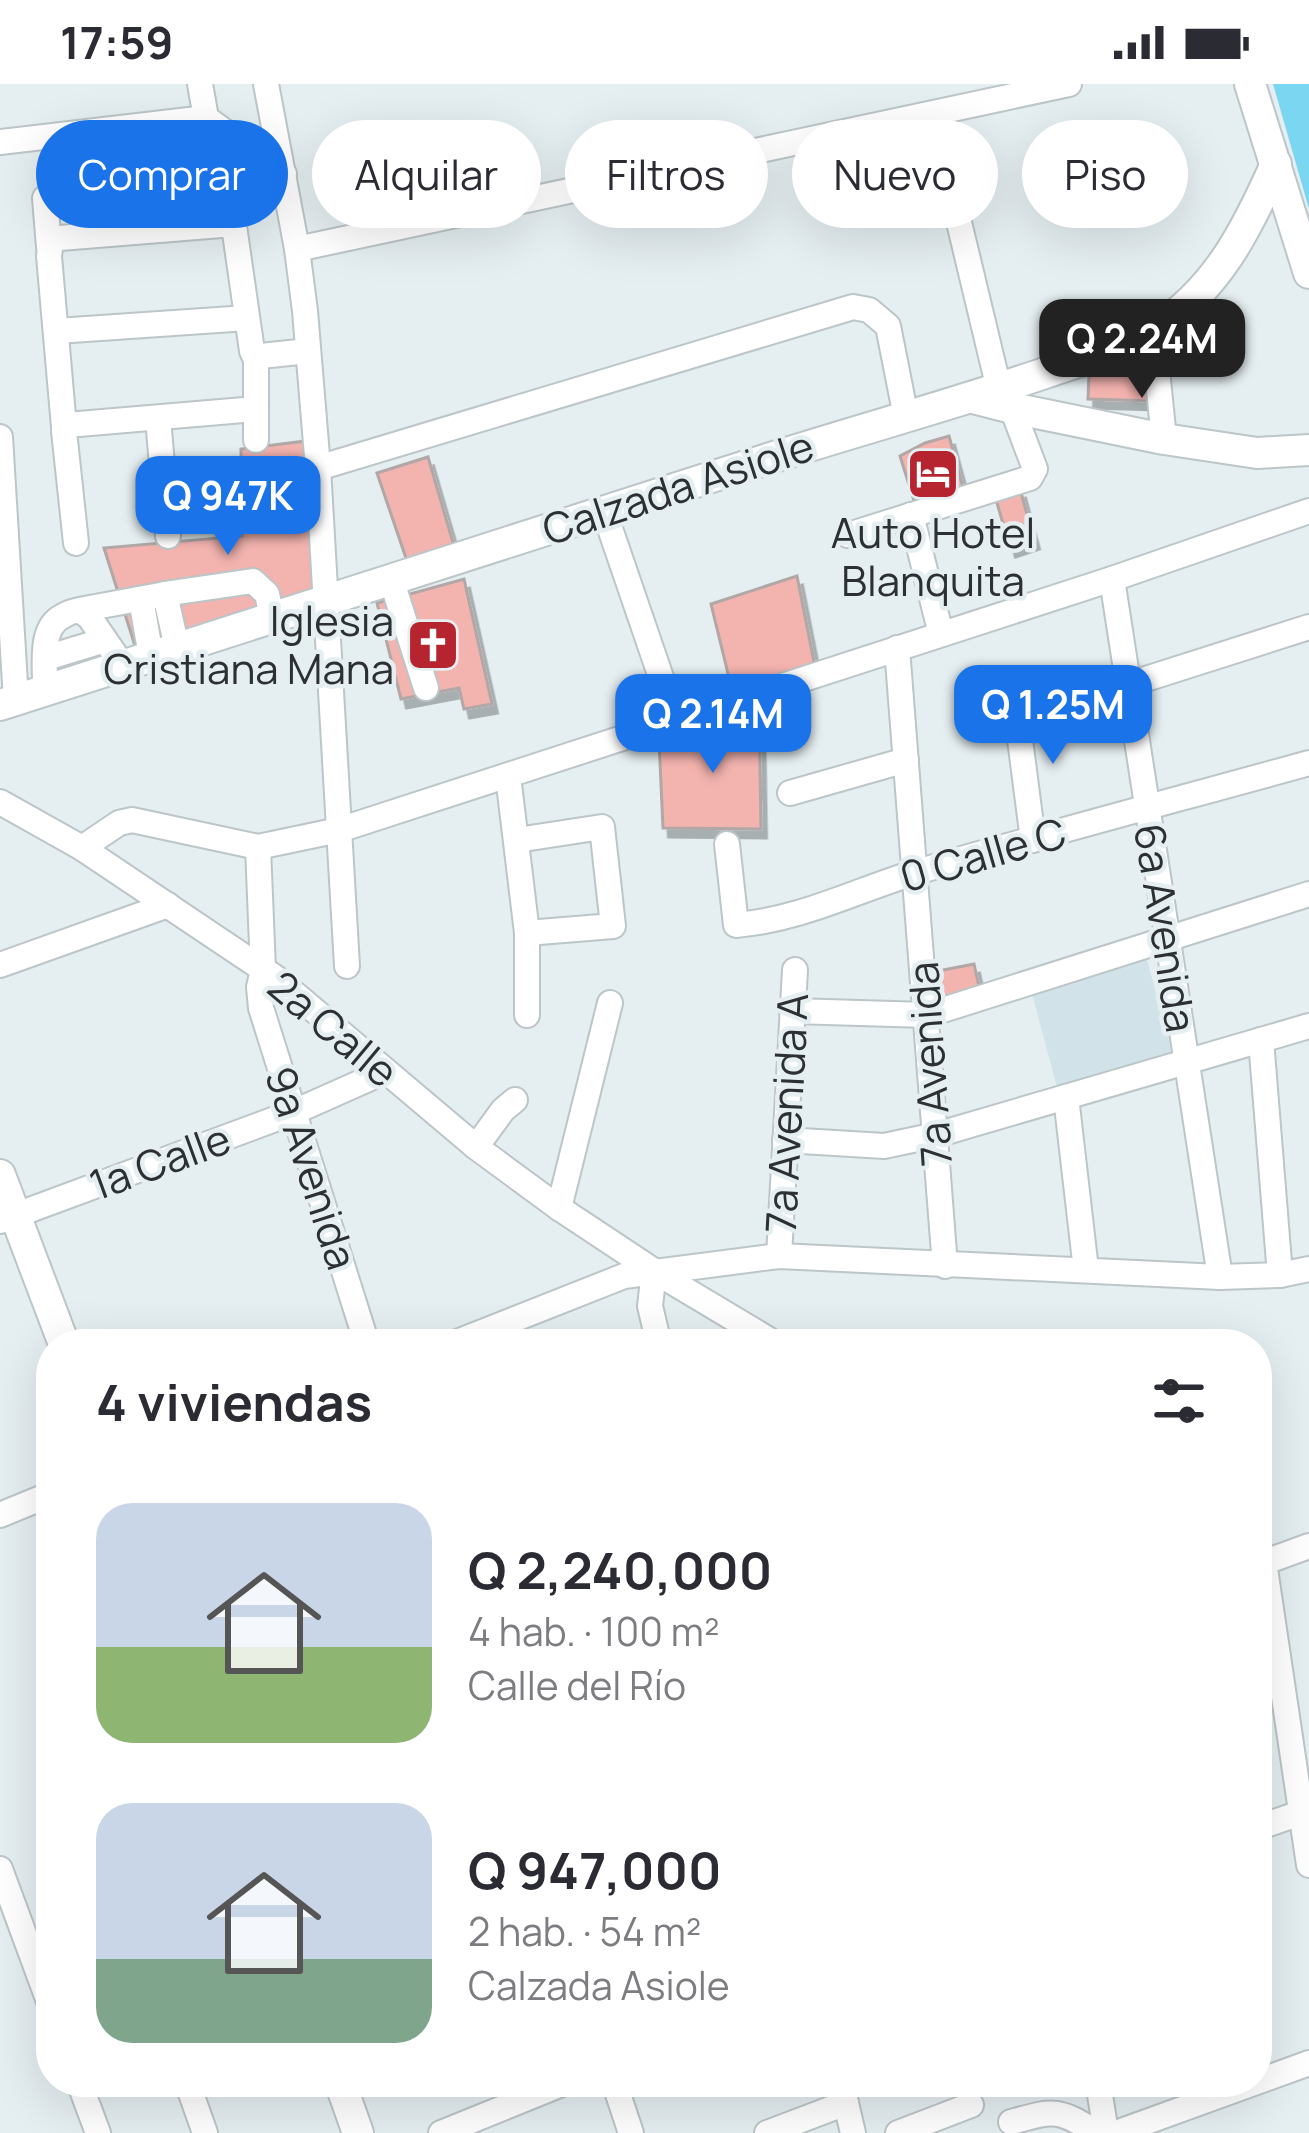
<!DOCTYPE html>
<html lang="es">
<head>
<meta charset="utf-8">
<style>
  :root { --surface:#fff; --page:#f7f7f7; --text:#2b2b33; --muted:#7c7c81; --accent:#1a73e8 }
  body { margin:0; font-family:Manrope,sans-serif; background:var(--page); color:var(--text); height:100vh; display:flex; flex-direction:column; font-size:45px; white-space:nowrap }
  * { box-sizing:border-box; margin:0 }
  p { font-size:39px; color:var(--muted) }
  .icon { flex:none; width:66px; height:66px; fill:none; stroke:currentColor; stroke-width:2; stroke-linecap:round; stroke-linejoin:round }
  .map { position:relative; flex:1; overflow:hidden }
  .side { position:absolute; left:36px; top:1245px; width:1236px; height:768px; display:flex; flex-direction:column; background:var(--surface); border-radius:48px; box-shadow:0 12px 48px #0002 }
  .side>* { flex:none }
  .guide { position:absolute; left:36px; top:36px; width:1239px; height:108px; display:flex; gap:24px }
  .price { position:absolute; translate:-50% -102px; padding:0 27px; border-radius:24px; background:var(--accent); color:#fff; font-size:39px; line-height:78px; filter:drop-shadow(0 3px 6px #0008) }
  .price::after { content:''; position:absolute; left:50%; top:72px; width:36px; height:27px; margin-left:-18px; background:inherit; clip-path:polygon(0 0,100% 0,50% 100%) }
  .price.on { background:#222; color:#fff }
  ul { padding:0; list-style:none }
  li { display:flex; align-items:center; gap:36px; height:300px; padding:0 60px }
  li span { display:grid; place-items:center; flex:none; width:336px; height:240px; border-radius:36px; color:#555 }
  li>.icon { margin-inline-start:auto }
  span .icon { width:144px; height:144px; fill:#fffc; stroke-width:1 }
  li b { font-size:51px }
  h2 { display:flex; justify-content:space-between; align-items:center; height:144px; padding:0 60px; font-size:51px }
  .chip { padding:0 42px; border-radius:54px; background:var(--surface); box-shadow:0 12px 48px #0002; font-size:42px; line-height:108px }
  .chip.on { background:var(--accent); color:#fff }
  .status { display:flex; justify-content:space-between; align-items:center; height:84px; padding:0 60px; background:var(--surface); direction:ltr }
  .status svg { height:33px; fill:currentColor }
  .map>svg:first-child { display:block }
  .built { fill:#d1e3e9 }
  .green { fill:#7bd6f2 }
  .building { fill:#f3b3af; stroke:#b0a7a6; stroke-width:3; filter:url(#shadow) }
  .lines { fill:none; stroke-linecap:round; stroke-linejoin:round }
  .minor-casing { stroke:#bcc5c8; stroke-width:28 }
  .major-casing { stroke:#bcc5c8; stroke-width:34 }
  .minor { stroke:#fff; stroke-width:24 }
  .major { stroke:#fff; stroke-width:30 }
  .labels { text-anchor:middle; stroke-width:9; stroke-linejoin:round; paint-order:stroke }
  .street-label { font-size:42px; fill:#2d3032; stroke:#e5eef1 }
  .poi-label { font-size:42px; fill:#2d3032; stroke:#e5eef1 }
</style>
</head>
<body>
<div class="status"><b>17:59</b><svg viewBox="0 0 49 12"><path d="M0 12V9h3v3zM5 12V6h3v6zM10 12V3h3v9zM15 12V0h3v12zM26 1h20v11H26zM47 4h2v5h-2z"/></svg></div>
<div class="map">
<svg width="1309" height="2049" viewBox="0 0 1309 2049">
  <defs>
    <filter id="shadow"><feDropShadow dx="5.5" dy="9" stdDeviation="0" flood-color="#0004"/></filter>
  </defs>
  <rect width="100%" height="100%" fill="#e5eef1"/>
  <path class="built" d="M1146 872 1173 972 1057 1003 1031 906Z"/>
  <path class="green" d="M1273 0H1309V125Z"/>
  <g class="building">
    <path d="M1089 290 1153 292 1152 317 1088 315Z"/>
    <path d="M949 352 964 407 916 423 900 372 925 359Z"/>
    <path d="M306 357 319 513 136 565 104 464 242 452 241 365Z"/>
    <path d="M428 373 454 462 407 477 377 389Z"/>
    <path d="M1020 405 1034 456 1010 464 995 412Z"/>
    <path d="M797 492 815 583 733 610 711 520Z"/>
    <path d="M464 495 492 620 464 625 459 604 401 615 377 519Z"/>
    <path d="M759 626 761 745 663 744 659 656Z"/>
    <path d="M974 880 980 907 942 914 938 887Z"/>
  </g>
  <g class="lines">
    <g class="minor-casing">
      <g id="minor">
        <path d="M200 0 206 34 284 90"/>
        <path d="M266 0 297 165 305 227 318 384 347 882"/>
        <path d="M933 30 999 305"/>
        <path d="M0 58 206 34"/>
        <path d="M228 100 252 267 256 276"/>
        <path d="M45 114 49 163"/>
        <path d="M297 165 1069 0"/>
        <path d="M57 247 247 234"/>
        <path d="M1153 247 1164 355"/>
        <path d="M158 334 168 452"/>
        <path d="M64 343 49 172 51 158 60 154 234 140"/>
        <path d="M0 353 16 616"/>
        <path d="M256 356V276L261 272 308 267"/>
        <path d="M318 384 853 223 869 226 888 242 906 333"/>
        <path d="M604 427 676 637"/>
        <path d="M911 431 941 550"/>
        <path d="M848 451 1030 394 1035 385 1012 324"/>
        <path d="M76 459 64 347 67 341 256 325"/>
        <path d="M391 495 426 604"/>
        <path d="M1112 495 1220 1193"/>
        <path d="M165 510 177 564"/>
        <path d="M141 515 151 572"/>
        <path d="M79 526 171 509 253 497 267 510 272 533"/>
        <path d="M897 564 945 1182"/>
        <path d="M46 574 105 556"/>
        <path d="M1127 601 1309 543"/>
        <path d="M45 607C46 583 38 544 63 532 75 525 80 525 90 534L123 582"/>
        <path d="M1015 617 1033 756"/>
        <path d="M508 692 527 849V931"/>
        <path d="M790 709 906 676"/>
        <path d="M0 718 82 764 276 894 476 1063 559 1124 654 1187 776 1260"/>
        <path d="M517 756 602 743 613 842 527 849"/>
        <path d="M727 760 736 841C804 835 856 806 920 787 1049 749 1179 715 1309 679"/>
        <path d="M258 763 263 886 259 903 261 924 367 1260"/>
        <path d="M82 764 119 739 132 736 258 763 339 746 1112 495 1309 427"/>
        <path d="M0 881 168 821"/>
        <path d="M792 927 927 931 1309 810"/>
        <path d="M1261 956 1280 1191"/>
        <path d="M1066 1013 1086 1186"/>
        <path d="M785 1056 884 1062 936 1051 1309 942"/>
        <path d="M476 1063 503 1026 515 1016"/>
        <path d="M559 1124 610 919"/>
        <path d="M0 1137 294 1028 384 988"/>
        <path d="M779 1172 795 886"/>
        <path d="M654 1187 650 1222 659 1260"/>
        <path d="M452 1260 624 1192 779 1172 1220 1193 1280 1191 1309 1185"/>
        <path d="M0 1431 51 1410"/>
        <path d="M1264 1478 1309 1781"/>
        <path d="M1257 1481 1309 1462"/>
        <path d="M1257 1744 1309 1726"/>
        <path d="M0 1785 51 1923"/>
        <path d="M79 1998 98 2049"/>
        <path d="M187 1998 205 2049"/>
        <path d="M614 1998 631 2049"/>
        <path d="M841 1998 853 2049"/>
        <path d="M1098 1998 1106 2049"/>
        <path d="M1011 2038C1055 2026 1057 2024 1097 2049"/>
        <path d="M441 2049 567 1998"/>
        <path d="M767 2049 846 2019"/>
        <path d="M898 2049 971 2021"/>
        <path d="M1116 2049 1309 1979"/>
      </g>
    </g>
    <g class="major-casing">
      <g id="major">
        <path d="M1250 0 1309 189"/>
        <path d="M973 314 1012 324 1164 355 1257 369 1309 366"/>
        <path d="M0 621C259 539 517 453 777 372 866 344 957 319 1045 289 1080 277 1124 264 1155 245 1217 206 1247 145 1276 80"/>
        <path d="M0 1091 64 1260"/>
        <path d="M340 1998 358 2049"/>
      </g>
    </g>
    <use href="#minor" class="minor"/>
    <use href="#major" class="major"/>
  </g>
  <defs>
    <g id="hotel-square" transform="scale(2.7)"><rect x="-9" y="-9" width="18" height="18" rx="4" fill="#b62430" stroke="#e5eef1"/><path d="M-6-4.5h1.5V1H6V5H4.5V3h-9V5H-6ZM-4 0a1.8 1.8 0 1 1 3.6 0ZM.5 0V-2.5h3Q6-2.5 6 0Z" fill="#fff"/></g>
    <g id="church-square" transform="scale(2.7)"><rect x="-9" y="-9" width="18" height="18" rx="4" fill="#b62430" stroke="#e5eef1"/><path d="M-1.2-6h2.4v3.5h3.3v2.4h-3.3V6h-2.4V-.1h-3.3v-2.4h3.3Z" fill="#fff"/></g>
  </defs>
  <g fill-rule="evenodd">
    <use href="#hotel-square" x="933" y="390"/>
    <use href="#church-square" x="433" y="561"/>
  </g>
  <g class="labels">
    <g class="street-label">
      <text transform="translate(678 404) rotate(-18)" y="15">Calzada Asiole</text>
      <text transform="translate(983 771) rotate(-16)" y="15">0 Calle C</text>
      <text transform="translate(1165 844) rotate(81)" y="15">6a Avenida</text>
      <text transform="translate(333 945) rotate(40)" y="15">2a Calle</text>
      <text transform="translate(930 980) rotate(-94)" y="15">7a Avenida</text>
      <text transform="translate(787 1029) rotate(-87)" y="15">7a Avenida A</text>
      <text transform="translate(160 1078) rotate(-20)" y="15">1a Calle</text>
      <text transform="translate(311 1084) rotate(72)" y="15">9a Avenida</text>
    </g>
    <g class="poi-label">
      <text x="933" y="464">Auto Hotel<tspan x="933" dy="48">Blanquita</tspan></text>
      <text x="394" y="552" text-anchor="end">Iglesia<tspan x="394" dy="48">Cristiana Mana</tspan></text>
    </g>
  </g>
</svg>
<b class="price on" style="left:1142px;top:317px">Q 2.24M</b>
<b class="price" style="left:228px;top:474px">Q 947K</b>
<b class="price" style="left:1053px;top:683px">Q 1.25M</b>
<b class="price" style="left:713px;top:692px">Q 2.14M</b>
<div class="guide">
<a class="chip on">Comprar</a>
<a class="chip">Alquilar</a>
<a class="chip">Filtros</a>
<a class="chip">Nuevo</a>
<a class="chip">Piso</a>
</div>
<section class="side">
<h2>4 viviendas<svg class="icon" aria-label="filters" viewBox="0 0 24 24"><path d="M4 7h16M4 17h16"/><circle cx="9" cy="7" r="2"/><circle cx="15" cy="17" r="2"/></svg></h2>
<ul>
<li><span style="background:linear-gradient(#c9d6e8 60%,#8fb573 0)"><svg class="icon" aria-label="home" viewBox="0 0 24 24"><path d="M3 11l9-7 9 7M6 9v11h12V9"/></svg></span><div><b>Q 2,240,000</b><p>4 hab. · 100 m²</p><p>Calle del Río</p></div></li>
<li><span style="background:linear-gradient(#c9d6e8 65%,#7fa58c 0)"><svg class="icon" aria-label="home" viewBox="0 0 24 24"><path d="M3 11l9-7 9 7M6 9v11h12V9"/></svg></span><div><b>Q 947,000</b><p>2 hab. · 54 m²</p><p>Calzada Asiole</p></div></li>
</ul>
</section>
</div>
</body>
</html>
